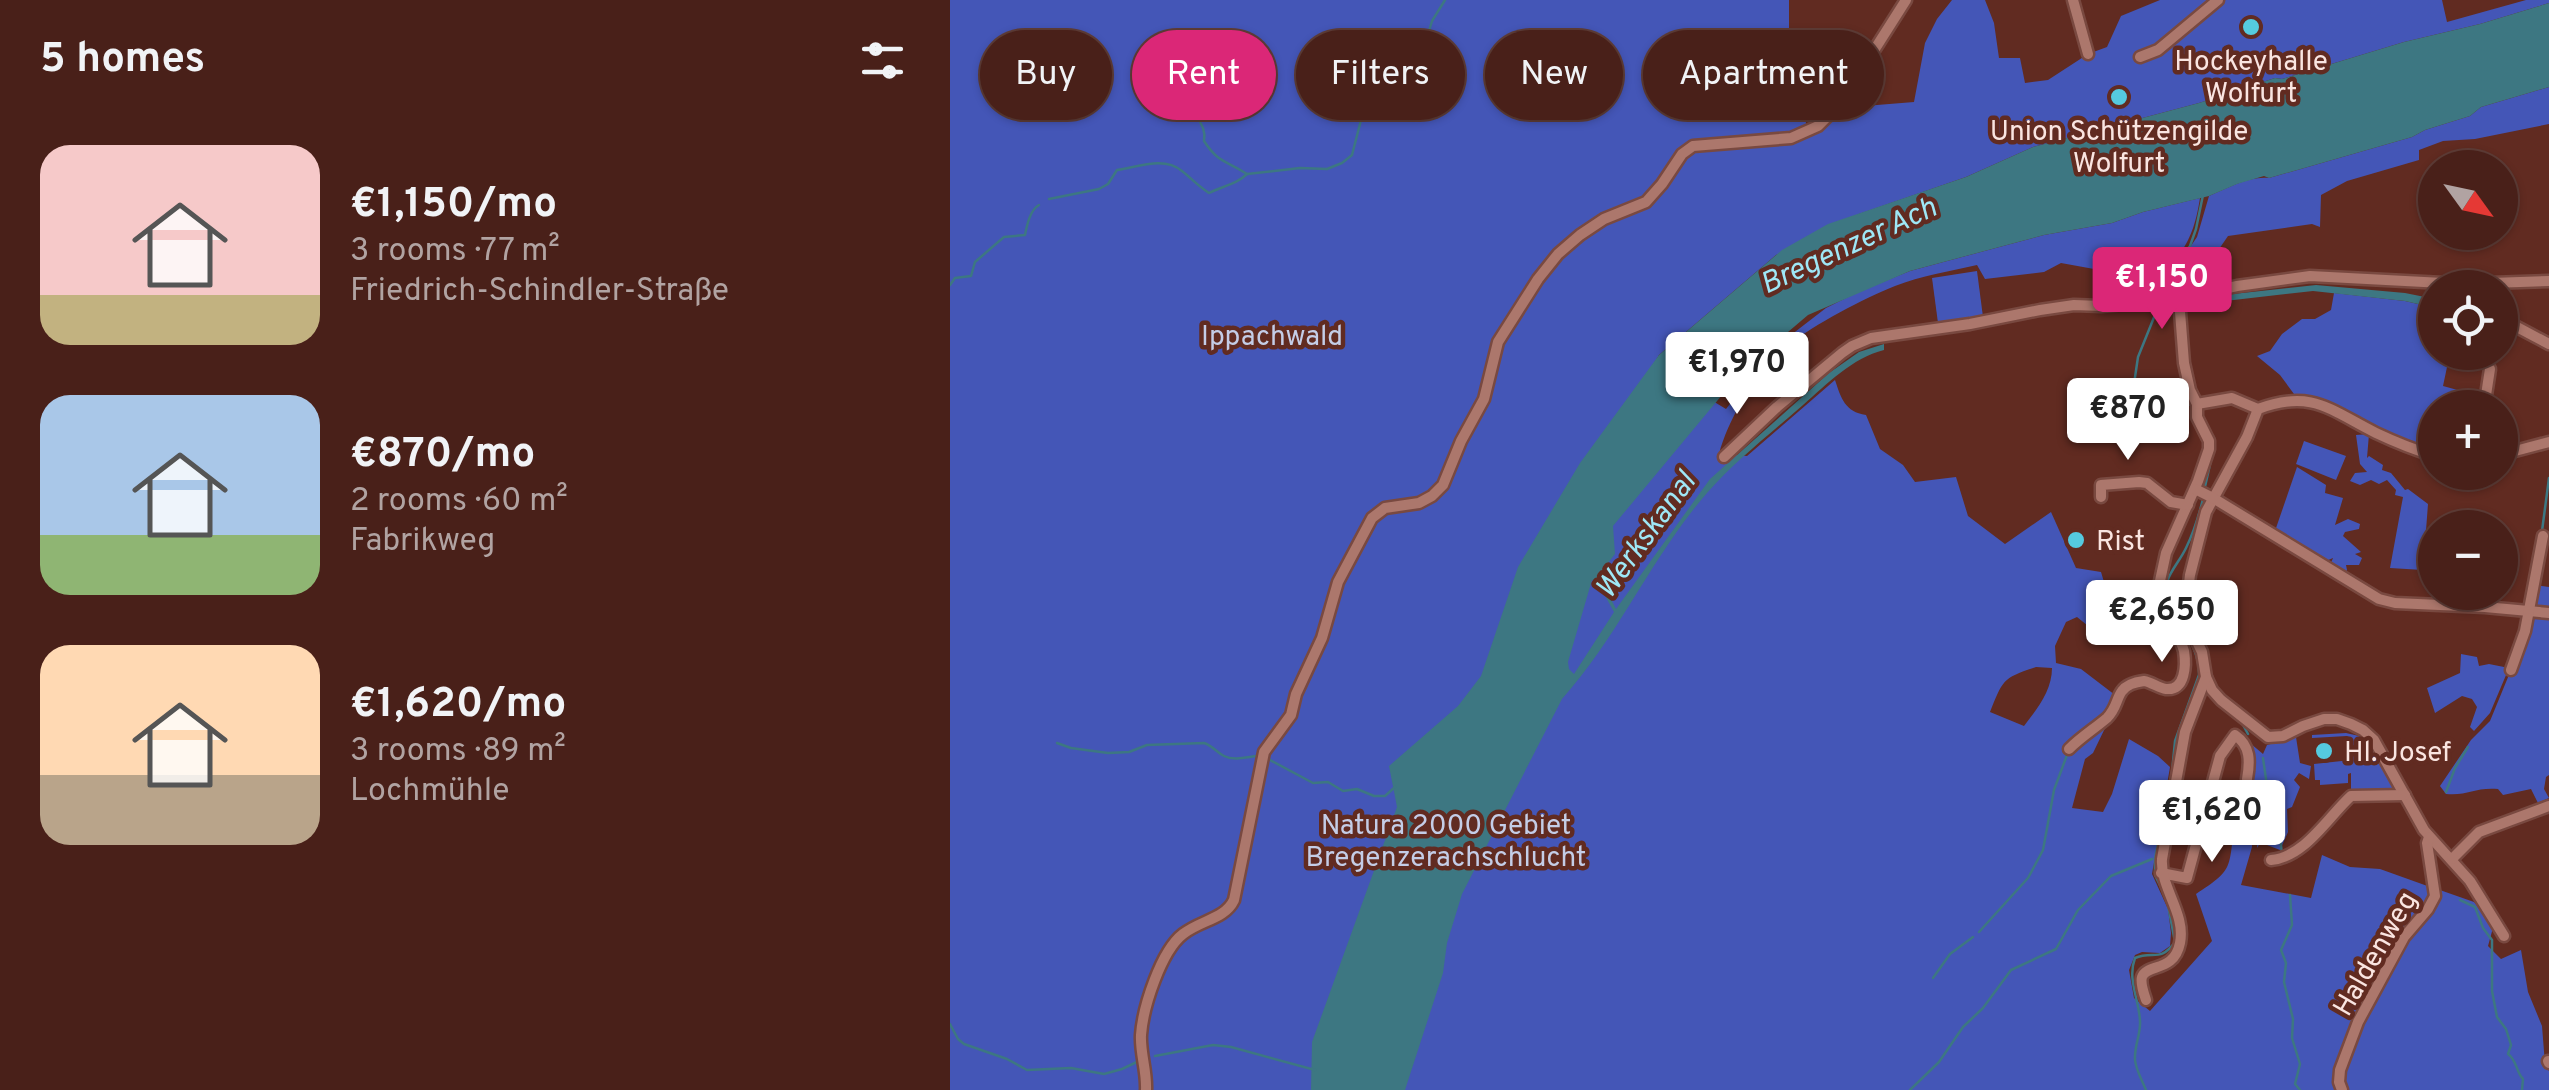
<!DOCTYPE html>
<html lang="en">
<head>
<meta charset="utf-8">
<style>
  :root { --surface:#492019; --page:#532d26; --text:#f1f3f6; --muted:#b1a3a2; --line:#613e38; --accent:#db2777 }
  body { margin:0; font-family:Overpass,sans-serif; background:var(--page); color:var(--text); height:100vh; display:flex; flex-direction:column; font-size:38px; white-space:nowrap }
  * { box-sizing:border-box; margin:0 }
  p { font-size:32px; color:var(--muted) }
  .icon { flex:none; width:55px; height:55px; fill:none; stroke:currentColor; stroke-width:2; stroke-linecap:round; stroke-linejoin:round }
  .map { position:relative; flex:1; overflow:hidden }
  .sheet { display:flex; flex-direction:column; background:var(--surface); width:950px }
  .sheet>* { flex:none }
  .banner { position:absolute; left:30px; top:30px; width:950px; height:90px; display:flex; gap:20px }
  .needle { width:65px; rotate:123deg }
  .buttons { position:absolute; left:1468px; top:150px; display:grid; gap:20px }
  .buttons a { display:grid; place-items:center; width:100px; height:100px; border-radius:50%; background:var(--surface); box-shadow:0 2px 8px #0004,0 0 0 2px var(--line); font-size:50px }
  .price { position:absolute; translate:-50% -85px; padding:0 22px; border-radius:10px; background:#fff; color:#222; font-size:32px; line-height:65px; filter:drop-shadow(0 2px 5px #0008) }
  .price::after { content:''; position:absolute; left:50%; top:60px; width:30px; height:22px; margin-left:-15px; background:inherit; clip-path:polygon(0 0,100% 0,50% 100%) }
  .price.on { background:var(--accent); color:#fff }
  ul { padding:0; list-style:none }
  li { display:flex; align-items:center; gap:30px; height:250px; padding:0 40px }
  li span { display:grid; place-items:center; flex:none; width:280px; height:200px; border-radius:30px; color:#555 }
  li>.icon { margin-inline-start:auto }
  span .icon { width:120px; height:120px; fill:#fffc; stroke-width:1 }
  li b { font-size:42px }
  h2 { display:flex; justify-content:space-between; align-items:center; height:120px; padding:0 40px; font-size:42px }
  .pill { padding:0 35px; border-radius:45px; background:var(--surface); box-shadow:0 2px 8px #0004,0 0 0 2px var(--line); font-size:35px; line-height:90px }
  .pill.on { background:var(--accent); color:#fff }
  main { display:flex; flex:1; min-height:0 }
  .map>svg:first-child { display:block }
  .green { fill:#4456b7; fill-rule:evenodd }
  .water { fill:#3d7782; fill-rule:evenodd }
  .lines { fill:none; stroke-linecap:round; stroke-linejoin:round }
  .stream { stroke:#3d7782; stroke-width:2.5 }
  .minor-casing { stroke:#794940; stroke-width:15 }
  .minor { stroke:#ac776c; stroke-width:10 }
  .poi-dot { fill:#55cadf; stroke:#612b21; stroke-width:4 }
  .labels { text-anchor:middle; stroke-width:9; stroke-linejoin:round; paint-order:stroke }
  .poi-label { font-size:28px; fill:#fae5e1; stroke:#612b21 }
  .park-label { font-size:28px; fill:#c4cde7; stroke:#612b21 }
  .street-label { font-size:28px; fill:#fae5e1; stroke:#612b21 }
  .water-label { font-size:30px; font-style:italic; fill:#9ee7f6; stroke:#612b21 }
</style>
</head>
<body>
<main>
<section class="sheet">
<h2>5 homes<svg class="icon" aria-label="filters" viewBox="0 0 24 24"><path d="M4 7h16M4 17h16"/><circle cx="9" cy="7" r="2"/><circle cx="15" cy="17" r="2"/></svg></h2>
<ul>
<li><span style="background:linear-gradient(#f6c9c9 75%,#c2b280 0)"><svg class="icon" aria-label="home" viewBox="0 0 24 24"><path d="M3 11l9-7 9 7M6 9v11h12V9"/></svg></span><div><b>€1,150/mo</b><p>3 rooms · 77 m²</p><p>Friedrich-Schindler-Straße</p></div></li>
<li><span style="background:linear-gradient(#a9c7e8 70%,#8fb573 0)"><svg class="icon" aria-label="home" viewBox="0 0 24 24"><path d="M3 11l9-7 9 7M6 9v11h12V9"/></svg></span><div><b>€870/mo</b><p>2 rooms · 60 m²</p><p>Fabrikweg</p></div></li>
<li><span style="background:linear-gradient(#ffd9b3 65%,#b9a48a 0)"><svg class="icon" aria-label="home" viewBox="0 0 24 24"><path d="M3 11l9-7 9 7M6 9v11h12V9"/></svg></span><div><b>€1,620/mo</b><p>3 rooms · 89 m²</p><p>Lochmühle</p></div></li>
</ul>
</section>
<div class="map">
<svg width="1599" height="1090" viewBox="0 0 1599 1090">
  <rect width="100%" height="100%" fill="#612b21"/>
  <g class="green">
    <path d="M0 0H839V28L849 50 857 134 890 108 964 102 975 43 987 19 1002 0H1035L1044 23 1049 58H1070L1075 83 1098 80 1138 54 1157 47 1171 16 1210 0H1492L1497 22 1576 0H1599V3L1530 24 1454 42 1332 79 1325 78 1249 103 1083 147 1016 177 909 214 826 255 709 355 703 365 776 409 804 373 811 358 876 308 908 292 960 271 1094 235 1162 223 1193 212 1250 198C1244 236 1236 247 1213 277L1177 275 1111 263 1094 272 1035 279 1027 265C1000 271 971 276 945 286 914 298 864 325 838 345 808 368 778 419 769 454L797 456 885 380C891 398 895 412 916 415L930 449 953 465 965 482 1006 477 1018 516 1055 544 1101 512 1126 568 1151 572 1168 628 1153 638 1127 617 1116 622 1105 646 1106 663 1131 669 1165 695 1158 722 1143 753 1135 759 1122 808 1153 812 1162 794 1179 739 1208 756 1220 767 1202 874 1218 909 1221 933 1220 946 1210 953 1192 952 1185 955 1179 970 1184 998 1200 1011 1262 941 1246 894C1283 870 1279 869 1284 826L1302 831V847L1291 885 1361 898 1372 855 1400 867 1430 869 1483 888 1481 900 1399 1038 1389 1090H0ZM1086 667 1102 668C1102 690 1088 708 1074 726L1040 712C1053 680 1052 678 1086 667Z"/>
    <path d="M1599 87V124L1525 139 1493 141 1469 150V160L1397 181 1371 195 1370 227 1362 224 1278 236 1256 268 1251 282 1223 280V272L1247 237 1259 196C1278 188 1299 176 1319 178L1462 137 1475 130 1520 116 1531 107Z"/>
    <path d="M1027 271 1033 317 988 323 982 278Z"/>
    <path d="M1384 293 1455 301 1485 308V352L1500 353 1493 386 1533 397 1532 407 1485 408V420L1477 450 1460 445 1367 398 1344 394 1330 375 1307 356 1320 351 1332 334 1352 319H1365L1381 310Z"/>
    <path d="M1419 434 1417 458 1419 456 1433 465 1432 470 1441 473 1455 490 1458 489 1478 504 1473 570 1440 568 1453 497 1445 495 1446 490 1437 480 1429 484 1421 480 1410 485 1400 481 1405 473 1417 472 1410 464 1406 435Z"/>
    <path d="M1354 441 1396 456 1386 480 1346 464Z"/>
    <path d="M1347 467 1376 485 1375 493 1393 498 1385 525 1398 519 1410 524 1409 529 1395 532 1393 536 1411 552 1405 554 1412 558 1409 565H1396L1397 570 1394 575 1380 565 1383 558 1376 561 1325 531Z"/>
    <path d="M1585 585 1599 587V775L1596 777 1594 789 1599 798 1588 803 1581 789 1553 795 1548 789C1525 787 1518 796 1496 794L1490 786 1521 740 1540 721 1577 631Z"/>
    <path d="M1511 654 1527 657 1529 666 1539 664 1559 668 1540 713 1524 731 1520 727 1527 707 1522 699 1512 696 1485 713 1477 688 1510 673Z"/>
    <path d="M1396 733 1409 736 1420 745 1422 744 1448 786 1445 792 1405 793 1401 790V773L1398 774V783L1370 785V780H1365L1364 764 1401 760V738L1397 736 1362 738V735Z"/>
    <path d="M1346 737 1350 763 1361 766 1359 779 1349 773 1344 780 1350 787 1342 807 1337 809 1338 832 1330 850 1317 845 1313 838 1307 848 1309 817 1302 799 1294 738 1313 754 1317 745Z"/>
    <path d="M1487 889 1524 902 1544 924 1538 946 1551 959 1571 950 1578 992 1592 1026 1595 1064 1599 1071V1090H1394L1391 1072 1397 1050 1437 969Z"/>
  </g>
  <g class="water">
    <path d="M1599 3V87L1531 107 1520 116 1475 130 1462 137 1319 178 1314 176 1287 184 1259 196 1193 212 1162 223 1094 235 960 271 858 315 792 371 663 526 665 554 655 567 654 585 666 609 760 479 879 373 909 352 934 344V350C902 358 877 384 853 405 821 433 785 461 757 493 702 556 668 637 612 699L512 894 497 943 493 973 455 1090H361L362 1042 447 807 439 766 508 706 531 676 568 567 630 463 709 355 832 250 878 224 1016 177 1083 147 1249 103 1325 78 1332 79 1454 42 1530 24ZM642 580 646 582V585L653 592 664 612 624 674 619 669 618 662Z"/>
    <path d="M1366 285 1455 293 1485 299V308L1455 301 1363 291 1275 301 1274 295Z"/>
  </g>
  <g class="lines">
    <g class="stream">
      <path d="M220 97C236 104 258 122 254 141 269 164 276 160 297 174"/>
      <path d="M99 199 149 189 158 184 167 170C188 167 214 156 232 171 242 179 248 186 259 193 272 186 286 185 297 174L350 168 377 169 392 163 402 155 411 120 418 110 425 85 431 77 456 68 467 56 476 41 482 21 495 0"/>
      <path d="M0 285 5 278 21 276 25 262 54 237 75 235C77 225 80 210 89 205"/>
      <path d="M1211 297 1221 270 1240 246 1246 229 1253 195"/>
      <path d="M1209 305 1188 357 1184 384C1198 402 1221 398 1241 405"/>
      <path d="M1255 423 1264 438V447"/>
      <path d="M1254 491 1261 460"/>
      <path d="M1592 531 1599 478"/>
      <path d="M1218 602C1210 579 1227 567 1236 548 1244 532 1249 515 1253 499"/>
      <path d="M1292 723 1298 734"/>
      <path d="M107 743 121 748 158 753 179 752 197 745 254 743C263 746 266 752 274 756 284 761 297 757 307 756"/>
      <path d="M1313 758 1319 800 1329 829 1332 854"/>
      <path d="M320 760 363 783 378 782 393 791 407 789 424 796H435L445 787"/>
      <path d="M1496 792 1505 768 1518 747"/>
      <path d="M1340 895 1342 925 1331 950 1336 963 1334 982 1343 1019 1342 1038 1350 1064 1345 1084 1350 1090"/>
      <path d="M1510 900 1525 907 1533 928 1542 940V991L1547 1017 1556 1029 1561 1045 1558 1054C1567 1060 1566 1072 1573 1079L1572 1090"/>
      <path d="M1029 932 1078 878 1093 850 1104 790 1117 755"/>
      <path d="M983 978 1000 954 1023 937"/>
      <path d="M0 1024 8 1039 14 1044 57 1059 77 1070 121 1068 154 1074 172 1069 189 1061"/>
      <path d="M205 1056 263 1045 281 1047 365 1070"/>
      <path d="M960 1090 989 1062 1013 1027 1033 1008 1061 970 1106 949 1128 910 1161 876 1202 859"/>
      <path d="M1196 1090C1192 1080 1186 1070 1185 1060 1184 1046 1191 1034 1190 1021 1189 999 1177 979 1185 958 1203 950 1210 963 1225 942L1217 900 1205 875V858L1222 772 1225 741 1249 675C1250 650 1233 630 1221 609"/>
    </g>
    <g class="minor-casing">
      <g id="minor">
        <path d="M1123 0 1138 54"/>
        <path d="M1190 57 1208 50 1268 0"/>
        <path d="M1229 299 1234 363 1240 390 1247 404V417L1259 441V449L1248 481 1216 553 1208 590 1213 607 1223 603 1236 608"/>
        <path d="M1550 318 1599 344"/>
        <path d="M1247 404 1282 398 1308 409"/>
        <path d="M1534 408 1540 369"/>
        <path d="M1550 455 1599 442"/>
        <path d="M1485 456C1465 450 1445 442 1426 433 1380 410 1362 389 1308 409L1297 437 1256 512 1240 575 1236 608 1241 629 1252 652 1256 677 1262 690 1271 700 1318 737 1333 736 1353 726 1374 719H1387L1401 724 1413 730 1424 740 1474 830 1520 881 1554 936"/>
        <path d="M774 457 827 407 892 353 902 346 921 338 1020 324 1090 310 1124 305 1151 306 1229 299 1287 286 1360 276 1512 284 1599 281"/>
        <path d="M1245 489 1263 498 1429 599 1445 603 1535 607 1599 613"/>
        <path d="M1151 497V485L1189 482 1197 483 1221 502 1238 505"/>
        <path d="M1561 670 1575 631 1593 536"/>
        <path d="M1119 749C1131 737 1144 729 1157 718 1167 708 1166 699 1172 691 1177 684 1186 682 1194 681 1201 682 1209 688 1216 689 1236 691 1236 664 1234 651 1230 636 1219 621 1213 607"/>
        <path d="M1502 859 1529 832 1599 806"/>
        <path d="M1321 860C1355 857 1378 817 1401 796L1455 795"/>
        <path d="M1211 873 1237 878 1270 756 1285 735C1301 746 1300 762 1297 779"/>
        <path d="M1196 1000C1194 994 1190 983 1192 977 1197 963 1224 973 1230 943 1236 913 1210 888 1212 859L1235 732 1256 677"/>
        <path d="M1598 1061 1599 1063"/>
        <path d="M196 1090C197 1071 190 1053 191 1035 193 1007 211 951 233 934 251 920 275 919 284 900L314 752 341 715 346 694 372 638 388 582 422 518 435 508 469 503 482 496 493 485 511 441 534 399 548 342 588 279 608 254 630 235 654 219 696 202 712 184 732 154 743 146 841 138 868 126 890 104 956 0"/>
        <path d="M1392 1090 1389 1082 1390 1070 1408 1022 1454 937 1478 909 1485 896 1477 843 1479 837"/>
      </g>
    </g>
    <use href="#minor" class="minor"/>
  </g>
  <g class="poi-dot">
    <circle cx="1301" cy="27" r="10"/>
    <circle cx="1169" cy="97" r="10"/>
    <circle cx="1126" cy="540" r="10"/>
    <circle cx="1374" cy="751" r="10"/>
  </g>
  <g class="labels">
    <g class="poi-label">
      <text x="1301" y="70">Hockeyhalle<tspan x="1301" dy="32">Wolfurt</tspan></text>
      <text x="1169" y="140">Union Schützengilde<tspan x="1169" dy="32">Wolfurt</tspan></text>
      <text x="1146" y="550" text-anchor="start">Rist</text>
      <text x="1394" y="761" text-anchor="start">Hl. Josef</text>
    </g>
    <g class="park-label">
      <text x="322" y="345">Ippachwald</text>
      <text x="496" y="834">Natura 2000 Gebiet<tspan x="496" dy="32">Bregenzerachschlucht</tspan></text>
    </g>
    <g class="street-label">
      <text transform="translate(1424 953) rotate(-60)" y="10">Haldenweg</text>
    </g>
    <g class="water-label">
      <text transform="translate(898 245) rotate(-25)" y="10">Bregenzer Ach</text>
      <text transform="translate(695 535) rotate(-54)" y="10">Werkskanal</text>
    </g>
  </g>
</svg>
<div class="buttons">
<a><svg class="needle" viewBox="-14 -14 28 28"><path d="M0-13l5 13h-10z" fill="#e53935"/><path d="M0 13l5-13h-10z" fill="#b1a3a2"/></svg></a>
<a><svg class="icon" aria-label="locate" viewBox="0 0 24 24"><circle cx="12" cy="12" r="6"/><path d="M12 2v4M12 18v4M2 12h4M18 12h4"/></svg></a>
<a>+</a>
<a>−</a>
</div>
<b class="price on" style="left:1212px;top:332px">€1,150</b>
<b class="price" style="left:787px;top:417px">€1,970</b>
<b class="price" style="left:1178px;top:463px">€870</b>
<b class="price" style="left:1212px;top:665px">€2,650</b>
<b class="price" style="left:1262px;top:865px">€1,620</b>
<div class="banner">
<a class="pill">Buy</a>
<a class="pill on">Rent</a>
<a class="pill">Filters</a>
<a class="pill">New</a>
<a class="pill">Apartment</a>
</div>
</div>
</main>
</body>
</html>
